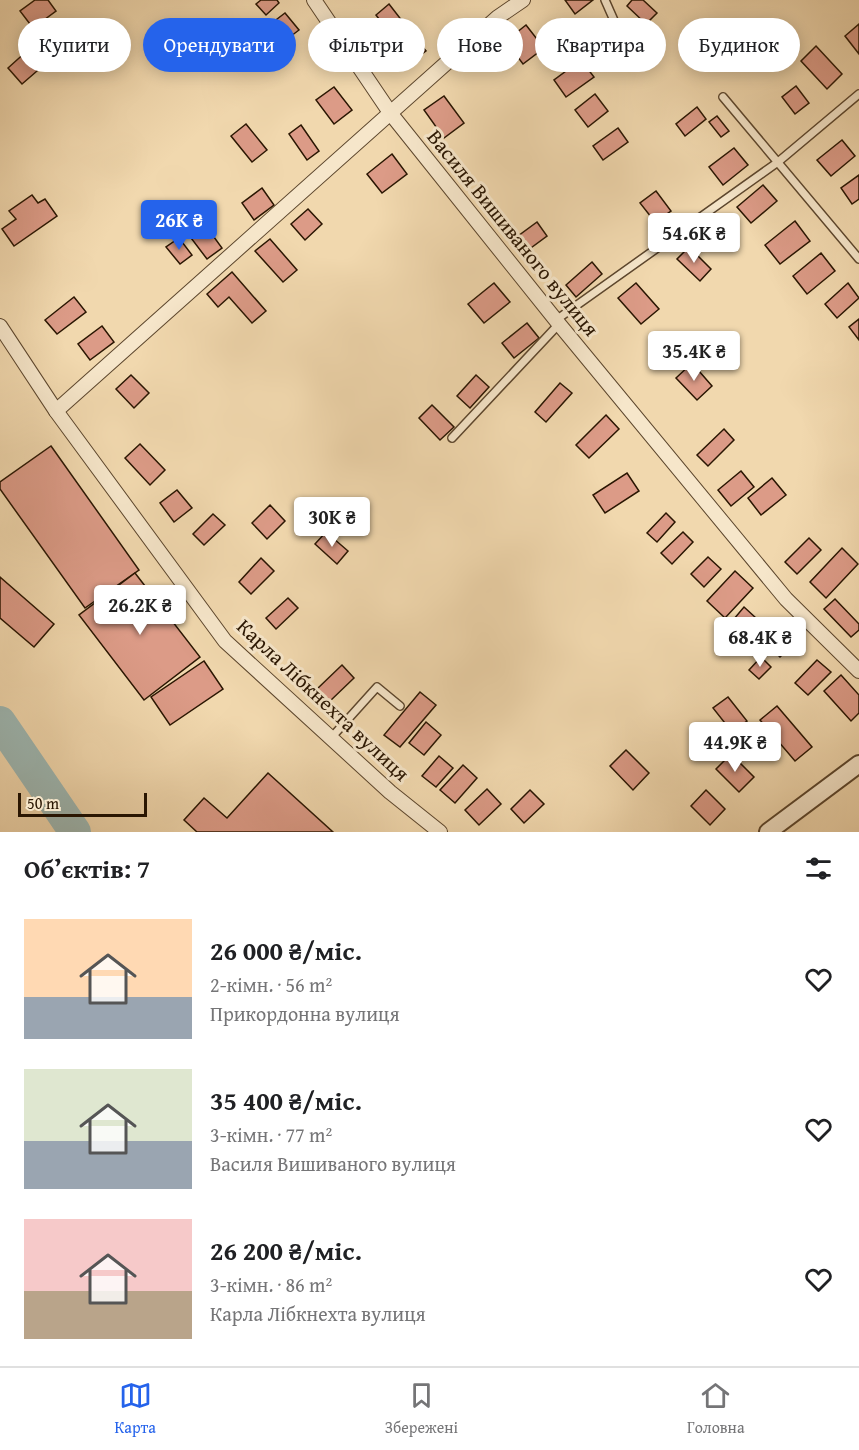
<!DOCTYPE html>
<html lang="uk">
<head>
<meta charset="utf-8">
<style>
  :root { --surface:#fff; --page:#f6f6f6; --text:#202124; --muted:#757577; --line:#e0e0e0; --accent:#2563eb }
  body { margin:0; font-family:"Gentium Book Plus",serif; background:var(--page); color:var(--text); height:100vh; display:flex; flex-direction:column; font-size:22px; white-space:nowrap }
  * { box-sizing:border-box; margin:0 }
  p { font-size:20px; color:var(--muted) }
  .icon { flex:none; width:33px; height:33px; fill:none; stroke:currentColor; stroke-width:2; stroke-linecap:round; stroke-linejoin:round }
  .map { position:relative; height:832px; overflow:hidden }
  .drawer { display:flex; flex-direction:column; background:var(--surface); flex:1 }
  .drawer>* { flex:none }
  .top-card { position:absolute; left:18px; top:18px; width:824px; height:54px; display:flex; gap:12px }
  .scale { position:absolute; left:18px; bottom:15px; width:129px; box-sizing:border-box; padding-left:6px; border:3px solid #2a1602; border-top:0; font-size:16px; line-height:21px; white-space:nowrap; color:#2a1602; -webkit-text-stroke:4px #f6e6ca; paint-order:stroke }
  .price { position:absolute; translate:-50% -51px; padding:0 14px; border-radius:6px; background:#fff; color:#222; font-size:20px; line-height:39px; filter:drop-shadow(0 2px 3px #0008) }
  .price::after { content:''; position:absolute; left:50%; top:36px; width:18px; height:14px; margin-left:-9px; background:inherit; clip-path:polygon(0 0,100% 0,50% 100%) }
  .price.active { background:var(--accent); color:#fff }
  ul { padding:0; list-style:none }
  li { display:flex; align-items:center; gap:18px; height:150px; padding:0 24px }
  li span { display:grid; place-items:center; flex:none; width:168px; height:120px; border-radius:0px; color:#555 }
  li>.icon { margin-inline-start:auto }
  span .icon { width:72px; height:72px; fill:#fffc; stroke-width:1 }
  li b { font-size:26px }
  h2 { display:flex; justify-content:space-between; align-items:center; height:72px; padding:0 24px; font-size:26px }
  .chip { padding:0 21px; border-radius:27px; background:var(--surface); box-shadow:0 3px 15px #0003; font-size:21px; line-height:54px }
  .chip.active { background:var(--accent); color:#fff }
  .tab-bar { display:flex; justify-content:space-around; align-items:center; height:84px; border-top:2px solid var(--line); background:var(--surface); font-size:16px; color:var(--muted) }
  .tab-bar a { display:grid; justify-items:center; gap:3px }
  .tab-bar .active { color:var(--accent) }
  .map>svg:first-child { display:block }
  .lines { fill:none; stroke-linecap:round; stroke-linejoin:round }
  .river { stroke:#9eb8b3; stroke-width:32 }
  .building { fill:#dc9b87; stroke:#2a1602; stroke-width:1.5 }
  .service-casing { stroke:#5c462d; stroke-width:10 }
  .minor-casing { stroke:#5c462d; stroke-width:16 }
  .tertiary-casing { stroke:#5c462d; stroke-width:20 }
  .service { stroke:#f6e6ca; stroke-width:7 }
  .minor { stroke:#f6e6ca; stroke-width:14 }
  .tertiary { stroke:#f6e6ca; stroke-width:16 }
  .labels { text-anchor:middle; stroke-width:6; stroke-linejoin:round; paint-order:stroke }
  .street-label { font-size:21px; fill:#2a1602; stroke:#f6e6ca }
</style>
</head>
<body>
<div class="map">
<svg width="859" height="832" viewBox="0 0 859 832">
  <rect width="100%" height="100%" fill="#f1d8ae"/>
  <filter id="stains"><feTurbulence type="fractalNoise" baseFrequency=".00333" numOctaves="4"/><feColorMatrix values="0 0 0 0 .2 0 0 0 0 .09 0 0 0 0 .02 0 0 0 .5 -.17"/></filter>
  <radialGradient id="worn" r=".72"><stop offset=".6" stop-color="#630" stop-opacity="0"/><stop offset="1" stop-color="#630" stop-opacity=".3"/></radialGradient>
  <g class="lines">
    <path class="river" d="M0 722 75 832"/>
  </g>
  <g class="building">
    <path d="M35 0H48L56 11 33 28 20 11Z"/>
    <path d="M261 0H277L279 3 266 15 256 4Z"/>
    <path d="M565 0H593L575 14Z"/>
    <path d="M632 0H643L657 13 646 24 627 6Z"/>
    <path d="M389 4 403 22 389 32 376 15Z"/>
    <path d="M285 13 299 30 278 46 264 29Z"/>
    <path d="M859 24V54L845 36Z"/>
    <path d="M526 25 544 48 523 64 506 41Z"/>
    <path d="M410 32 426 51 409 64 394 44Z"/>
    <path d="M756 37 768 53 747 69 735 53Z"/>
    <path d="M38 41 52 58 22 84 8 68Z"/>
    <path d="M816 46 842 74 827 89 801 61Z"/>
    <path d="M581 60 594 77 566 97 554 80Z"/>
    <path d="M796 86 809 103 795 114 782 97Z"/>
    <path d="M334 87 352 110 334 124 316 100Z"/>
    <path d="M595 94 608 111 588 127 575 110Z"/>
    <path d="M444 96 464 123 444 138 424 110Z"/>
    <path d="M697 107 706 119 685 136 676 124Z"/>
    <path d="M717 116 729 131 721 137 709 122Z"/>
    <path d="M246 124 267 150 252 162 231 136Z"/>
    <path d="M301 125 319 151 307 160 289 134Z"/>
    <path d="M618 128 628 142 603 160 593 146Z"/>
    <path d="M842 140 855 156 831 176 817 160Z"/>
    <path d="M734 148 748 165 723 185 709 167Z"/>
    <path d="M392 154 407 174 382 193 367 174Z"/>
    <path d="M859 175V199L852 204 841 188Z"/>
    <path d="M763 185 777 201 751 223 737 207Z"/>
    <path d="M262 188 274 205 254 220 242 203Z"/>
    <path d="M656 191 671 211 655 222 640 203Z"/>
    <path d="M32 195 38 203 45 199 57 216 14 246 2 229 16 219 9 211Z"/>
    <path d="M308 209 322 224 305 240 291 224Z"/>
    <path d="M795 221 810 241 780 264 765 245Z"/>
    <path d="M203 222 222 248 207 259 188 234Z"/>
    <path d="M537 222 547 236 524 253 514 239Z"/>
    <path d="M179 238 192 255 180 264 166 247Z"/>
    <path d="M270 239 297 270 283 282 255 251Z"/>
    <path d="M689 247 711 269 700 281 677 259Z"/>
    <path d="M821 253 835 271 807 294 793 276Z"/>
    <path d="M592 262 602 274 576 297 566 285Z"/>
    <path d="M232 272 266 311 252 323 229 297 218 307 207 294Z"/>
    <path d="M494 283 510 302 484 323 468 304Z"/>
    <path d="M636 283 659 309 641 324 618 298Z"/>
    <path d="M848 283 859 298 837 318 825 304Z"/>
    <path d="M74 297 86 312 57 334 45 320Z"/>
    <path d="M859 319V340L849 327Z"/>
    <path d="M527 323 539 338 514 358 502 343Z"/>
    <path d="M102 326 114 342 90 360 78 344Z"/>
    <path d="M692 363 712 386 697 400 676 378Z"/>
    <path d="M131 375 149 393 134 408 116 389Z"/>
    <path d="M476 375 489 387 470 408 457 396Z"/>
    <path d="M560 383 572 393 546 422 535 412Z"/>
    <path d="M432 405 454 427 440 440 419 418Z"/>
    <path d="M606 415 619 429 589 458 576 445Z"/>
    <path d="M724 429 734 440 708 466 697 455Z"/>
    <path d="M140 444 165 470 150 485 125 458Z"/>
    <path d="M51 446 139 570 85 608 0 489V482Z"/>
    <path d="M741 471 754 487 731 506 718 490Z"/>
    <path d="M627 473 639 491 605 513 593 495Z"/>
    <path d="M772 478 786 495 761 515 748 498Z"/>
    <path d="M177 490 192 508 174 522 160 503Z"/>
    <path d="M270 505 285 521 267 539 252 523Z"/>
    <path d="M666 513 675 522 657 542 647 533Z"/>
    <path d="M213 514 225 525 204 545 193 534Z"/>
    <path d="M326 532 348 551 337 564 315 544Z"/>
    <path d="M683 532 693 542 672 564 661 553Z"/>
    <path d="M809 538 821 550 797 574 785 562Z"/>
    <path d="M842 548 858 564 826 598 810 582Z"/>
    <path d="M708 557 721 569 704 587 691 574Z"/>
    <path d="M261 558 274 571 251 594 239 582Z"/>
    <path d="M735 571 753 588 725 618 707 601Z"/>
    <path d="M135 573 200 657 144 700 79 615Z"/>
    <path d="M0 577 54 624 34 647 0 618Z"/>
    <path d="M288 598 298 608 276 629 266 618Z"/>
    <path d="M835 599 859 624V630L851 637 824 609Z"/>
    <path d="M744 607 756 618 735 642 723 632Z"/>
    <path d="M784 627 797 640 780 657 767 644Z"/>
    <path d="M761 657 771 667 759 679 749 670Z"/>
    <path d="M817 660 831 672 808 695 795 683Z"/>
    <path d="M204 661 223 689 170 725 151 697Z"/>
    <path d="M342 665 354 678 329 702 317 689Z"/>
    <path d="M841 675 859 695V713L851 721 824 691Z"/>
    <path d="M420 692 436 705 400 747 384 735Z"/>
    <path d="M728 697 747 721 732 732 713 708Z"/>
    <path d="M777 706 812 747 795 761 760 720Z"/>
    <path d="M426 722 441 735 424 755 409 743Z"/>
    <path d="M626 750 649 773 633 790 610 766Z"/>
    <path d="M731 754 754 777 739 792 716 769Z"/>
    <path d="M439 756 453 768 436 787 422 776Z"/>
    <path d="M463 765 477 778 455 803 440 790Z"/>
    <path d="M268 773 333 832H197L184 820 204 798 227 818Z"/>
    <path d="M487 789 501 804 479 825 465 810Z"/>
    <path d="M530 790 544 804 524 823 511 809Z"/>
    <path d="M706 790 725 809 710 825 691 806Z"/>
  </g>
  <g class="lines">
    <g class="service-casing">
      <g id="service">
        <path d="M605 0 620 34 627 63"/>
        <path d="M723 97 859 259"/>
        <path d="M556 320 778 162 859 94"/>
        <path d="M452 438 559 324"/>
        <path d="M331 738 377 687 400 706"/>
      </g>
    </g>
    <g class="minor-casing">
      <g id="minor">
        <path d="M314 0 391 114 559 324 786 599 859 671"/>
        <path d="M0 326 56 411 225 641 390 792 440 832"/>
        <path d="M56 411 498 17 523 0"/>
      </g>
    </g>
    <g class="tertiary-casing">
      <path id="tertiary" d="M768 832 859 764"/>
    </g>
    <use href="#service" class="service"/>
    <use href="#minor" class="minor"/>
    <use href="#tertiary" class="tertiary"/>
  </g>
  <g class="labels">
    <g class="street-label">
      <text transform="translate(513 233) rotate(51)" y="7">Василя Вишиваного вулиця</text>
      <text transform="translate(323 700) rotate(43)" y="7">Карла Лібкнехта вулиця</text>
    </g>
  </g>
  <rect width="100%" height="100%" filter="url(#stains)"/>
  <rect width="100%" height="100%" fill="url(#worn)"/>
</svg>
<div class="scale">50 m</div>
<b class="price active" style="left:179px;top:251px">26K ₴</b>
<b class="price" style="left:694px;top:264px">54.6K ₴</b>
<b class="price" style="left:694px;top:382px">35.4K ₴</b>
<b class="price" style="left:332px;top:548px">30K ₴</b>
<b class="price" style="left:140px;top:636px">26.2K ₴</b>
<b class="price" style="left:760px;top:668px">68.4K ₴</b>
<b class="price" style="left:735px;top:773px">44.9K ₴</b>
<div class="top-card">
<a class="chip">Купити</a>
<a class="chip active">Орендувати</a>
<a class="chip">Фільтри</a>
<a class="chip">Нове</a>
<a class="chip">Квартира</a>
<a class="chip">Будинок</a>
</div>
</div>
<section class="drawer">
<h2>Об’єктів: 7<svg class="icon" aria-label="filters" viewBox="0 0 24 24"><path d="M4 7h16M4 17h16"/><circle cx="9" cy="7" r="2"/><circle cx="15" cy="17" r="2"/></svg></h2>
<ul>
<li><span style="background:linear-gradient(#ffd9b3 65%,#9aa5b1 0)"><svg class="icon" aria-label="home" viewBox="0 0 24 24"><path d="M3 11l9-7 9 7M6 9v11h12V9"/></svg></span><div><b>26 000 ₴/міс.</b><p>2-кімн. · 56 m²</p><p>Прикордонна вулиця</p></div><svg class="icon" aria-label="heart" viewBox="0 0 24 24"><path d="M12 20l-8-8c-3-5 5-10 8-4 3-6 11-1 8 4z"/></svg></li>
<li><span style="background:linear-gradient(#dfe7d0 60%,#9aa5b1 0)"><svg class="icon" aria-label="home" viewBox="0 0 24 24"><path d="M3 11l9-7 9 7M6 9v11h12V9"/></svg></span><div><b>35 400 ₴/міс.</b><p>3-кімн. · 77 m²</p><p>Василя Вишиваного вулиця</p></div><svg class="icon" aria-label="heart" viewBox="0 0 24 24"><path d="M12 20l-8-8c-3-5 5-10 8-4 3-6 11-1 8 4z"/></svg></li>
<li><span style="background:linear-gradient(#f6c9c9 60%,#b9a48a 0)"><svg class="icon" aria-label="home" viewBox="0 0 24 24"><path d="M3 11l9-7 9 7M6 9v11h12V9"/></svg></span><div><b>26 200 ₴/міс.</b><p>3-кімн. · 86 m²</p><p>Карла Лібкнехта вулиця</p></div><svg class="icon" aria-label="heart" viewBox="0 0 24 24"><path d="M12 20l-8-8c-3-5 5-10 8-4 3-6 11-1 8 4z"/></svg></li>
</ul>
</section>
<nav class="tab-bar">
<a class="active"><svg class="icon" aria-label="map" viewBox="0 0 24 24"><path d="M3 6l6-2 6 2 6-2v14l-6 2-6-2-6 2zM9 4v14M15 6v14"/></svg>Карта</a>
<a><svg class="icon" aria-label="saved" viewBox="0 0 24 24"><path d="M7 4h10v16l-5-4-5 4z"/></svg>Збережені</a>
<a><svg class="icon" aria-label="home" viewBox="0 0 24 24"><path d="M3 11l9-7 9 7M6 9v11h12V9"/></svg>Головна</a>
</nav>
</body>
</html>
